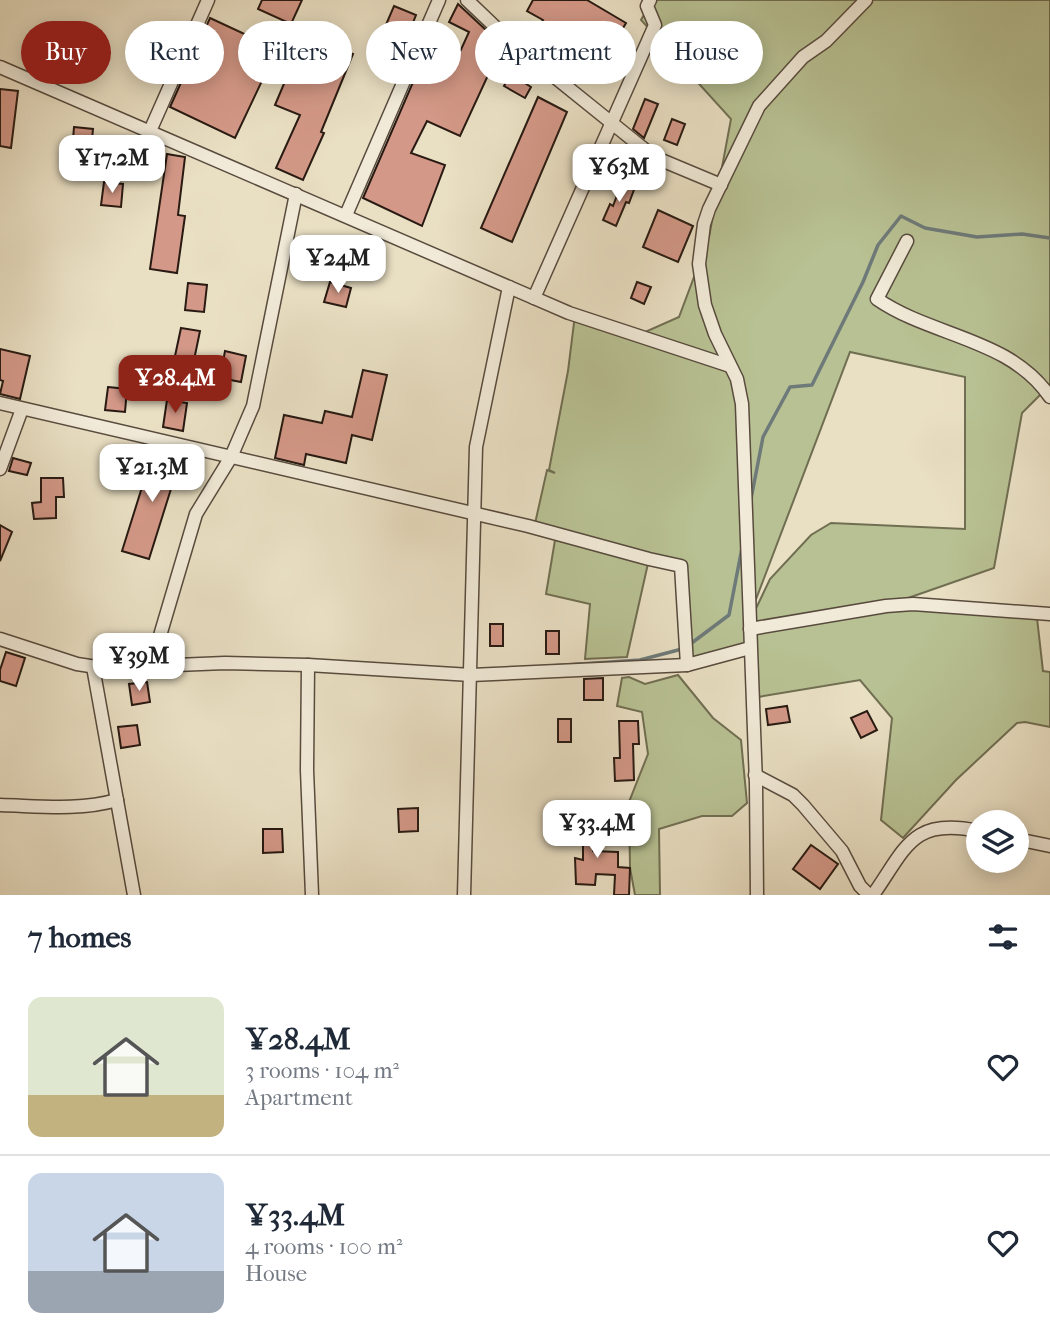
<!DOCTYPE html>
<html lang="en">
<head>
<meta charset="utf-8">
<style>
  :root { --surface:#fff; --page:#f6f6f7; --text:#1f2937; --muted:#747a83; --line:#e0e1e3; --accent:#8f2418 }
  body { margin:0; font-family:"IM FELL French Canon",serif; background:var(--page); color:var(--text); height:100vh; display:flex; flex-direction:column; font-size:26px; white-space:nowrap }
  * { box-sizing:border-box; margin:0 }
  p { font-size:23px; color:var(--muted) }
  .icon { flex:none; width:38px; height:38px; fill:none; stroke:currentColor; stroke-width:2; stroke-linecap:round; stroke-linejoin:round }
  .map { position:relative; height:895px; overflow:hidden }
  .side { display:flex; flex-direction:column; background:var(--surface); flex:1 }
  .side>* { flex:none }
  .top-card { position:absolute; left:21px; top:21px; width:1008px; height:63px; display:flex; gap:14px }
  .controls { position:absolute; left:966px; top:810px; display:grid; gap:14px }
  .controls a { display:grid; place-items:center; width:63px; height:63px; border-radius:50%; background:var(--surface); box-shadow:0 4px 18px #0003; font-size:35px }
  .price { position:absolute; translate:-50% -60px; padding:0 16px; border-radius:14px; background:#fff; color:#222; font-size:23px; line-height:46px; filter:drop-shadow(0 2px 4px #0008) }
  .price::after { content:''; position:absolute; left:50%; top:42px; width:21px; height:16px; margin-left:-10px; background:inherit; clip-path:polygon(0 0,100% 0,50% 100%) }
  .price.active { background:var(--accent); color:#fff }
  ul { padding:0; list-style:none }
  li { display:flex; align-items:center; gap:21px; height:175px; padding:0 28px }
  li+li { border-top:2px solid var(--line) }
  li span { display:grid; place-items:center; flex:none; width:196px; height:140px; border-radius:14px; color:#555 }
  li>.icon { margin-inline-start:auto }
  span .icon { width:84px; height:84px; fill:#fffc; stroke-width:1 }
  li b { font-size:30px }
  h2 { display:flex; justify-content:space-between; align-items:center; height:84px; padding:0 28px; font-size:30px }
  .pill { padding:0 24px; border-radius:32px; background:var(--surface); box-shadow:0 4px 18px #0003; font-size:24px; line-height:63px }
  .pill.active { background:var(--accent); color:#fff }
  .map>svg:first-child { display:block }
  .green { fill:#b8c193; stroke:#706e52; stroke-width:2 }
  .lines { fill:none; stroke-linecap:round; stroke-linejoin:round }
  .stream { stroke:#6e7a79; stroke-width:3.5 }
  .building { fill:#d39887; stroke:#281a12; stroke-width:2 }
  .minor-casing { stroke:#584b3e; stroke-width:15 }
  .minor { stroke:#f1ead8; stroke-width:12 }
</style>
</head>
<body>
<div class="map">
<svg width="1050" height="895" viewBox="0 0 1050 895">
  <rect width="100%" height="100%" fill="#e9dfc3"/>
  <filter id="stains"><feTurbulence type="fractalNoise" baseFrequency=".00286" numOctaves="4"/><feColorMatrix values="0 0 0 0 .2 0 0 0 0 .09 0 0 0 0 .02 0 0 0 .5 -.17"/></filter>
  <radialGradient id="worn" r=".72"><stop offset=".6" stop-color="#630" stop-opacity="0"/><stop offset="1" stop-color="#630" stop-opacity=".3"/></radialGradient>
  <g class="green">
    <path d="M653 0H1050V385L1022 413 994 568 888 605 1037 618 1043 671 1050 672V727L1025 722 1017 723 956 780 903 838 881 820 892 718 860 680 758 697 751 619 770 579 811 535 831 523 965 529V377L850 352 747 623 745 646 688 658 683 563 534 528 547 470 555 473 549 470 568 371 575 315 634 337 679 317 709 237 731 119 641 20Z"/>
    <path d="M555 540 649 559 627 657 585 659 590 604 546 594Z"/>
    <path d="M678 675 713 718 741 740 747 803 732 816H702L659 829 660 895H635L630 868 629 802 648 754 642 712 617 706 622 678 629 677 645 684Z"/>
  </g>
  <g class="lines">
    <g class="stream">
      <path d="M751 499 763 437 790 387 812 385 863 282 878 245 901 216 925 228 977 237 1022 234 1050 238"/>
      <path d="M689 645 729 615 742 548"/>
      <path d="M503 669 640 660 682 649"/>
    </g>
  </g>
  <g class="building">
    <path d="M262 0H302L291 24 258 9Z"/>
    <path d="M533 0H587L626 23 613 45 617 47 610 60 592 49 575 74 561 64 577 40 559 30 545 51 529 40 543 20 527 11Z"/>
    <path d="M458 4 502 45 460 136 427 121 411 153 445 165 422 226 363 198 426 52 454 65 469 32 449 22Z"/>
    <path d="M394 6 416 15 402 50 379 41Z"/>
    <path d="M210 18 277 49 235 138 170 107Z"/>
    <path d="M305 34 353 54 321 132 324 133 303 180 276 168 300 115 275 105Z"/>
    <path d="M511 74 531 87 525 98 504 86Z"/>
    <path d="M0 89 18 91 11 148 0 146Z"/>
    <path d="M538 97 567 112 512 242 481 228Z"/>
    <path d="M645 99 658 104 644 138 633 129Z"/>
    <path d="M672 119 685 124 677 145 664 140Z"/>
    <path d="M74 127 93 129 88 179 70 177Z"/>
    <path d="M167 154 185 157 178 215 185 216 177 273 150 269Z"/>
    <path d="M640 159 653 166 647 180 634 175Z"/>
    <path d="M104 182 123 184 121 207 101 205Z"/>
    <path d="M622 182 635 187 629 203 626 202 616 226 603 220 610 204 613 206Z"/>
    <path d="M658 210 693 226 678 262 643 247Z"/>
    <path d="M330 282 351 288 346 307 324 302Z"/>
    <path d="M637 282 651 287 644 304 631 298Z"/>
    <path d="M188 283 207 285 204 312 185 310Z"/>
    <path d="M181 328 200 331 194 360 175 356Z"/>
    <path d="M0 349 30 356 20 399 0 394 3 381 0 380Z"/>
    <path d="M225 351 246 356 241 382 220 378Z"/>
    <path d="M363 370 387 375 372 440 352 435 346 463 306 454 304 465 275 458 284 415 322 423 325 411 352 417Z"/>
    <path d="M108 387 127 389 125 412 105 410Z"/>
    <path d="M167 400 187 403 183 431 163 427Z"/>
    <path d="M154 449 181 457 149 559 122 551Z"/>
    <path d="M13 458 31 463 27 475 9 471Z"/>
    <path d="M41 478H63L64 497H56V518L34 519 32 503 41 502Z"/>
    <path d="M0 525 12 532 0 561Z"/>
    <rect x="490" y="624" width="13" height="22"/>
    <rect x="546" y="631" width="13" height="23"/>
    <path d="M6 652 25 658 16 686 0 681V670Z"/>
    <path d="M603 678V700H584V679Z"/>
    <path d="M147 682 150 702 132 705 129 684Z"/>
    <path d="M787 706 790 722 768 725 766 709Z"/>
    <path d="M867 711 877 730 861 738 851 718Z"/>
    <rect x="558" y="719" width="13" height="23"/>
    <path d="M619 721H638L639 744H633L634 780 615 781 614 758H620Z"/>
    <path d="M137 725 140 745 121 748 118 727Z"/>
    <path d="M418 808V831L399 832 398 809Z"/>
    <path d="M590 817 593 851 618 852V867L630 868 629 895H614L615 875 596 874 595 885 576 884 575 858 583 860V837L569 838 567 819Z"/>
    <path d="M263 829H282L283 852 263 853Z"/>
    <path d="M811 845 838 864 820 889 793 869Z"/>
  </g>
  <g class="lines">
    <g class="minor-casing">
      <g id="minor">
        <path d="M467 0 510 41 654 157 721 185"/>
        <path d="M0 67 569 313 730 366"/>
        <path d="M150 131 208 0"/>
        <path d="M346 215 439 0"/>
        <path d="M907 241 877 299C932 337 1010 338 1050 397"/>
        <path d="M534 298 655 25 647 6 650 0"/>
        <path d="M0 403 528 526 649 559 681 566 687 665"/>
        <path d="M0 469 22 409"/>
        <path d="M750 629 886 606 913 604 1050 614"/>
        <path d="M0 639 77 664 103 668 225 663 308 665 471 675 687 665 750 648"/>
        <path d="M308 665 307 770 312 895"/>
        <path d="M151 666 196 514 231 457 253 406 296 194"/>
        <path d="M93 667 134 895"/>
        <path d="M755 775 793 795 803 805 842 851 860 886 869 895"/>
        <path d="M0 805C39 806 79 811 117 800"/>
        <path d="M1017 839 1050 846"/>
        <path d="M464 895 476 447 509 287"/>
        <path d="M757 895 756 784 742 404 737 379 715 334 705 305 699 264 704 224 709 209 759 106 803 57 826 41 866 0"/>
        <path d="M873 895C906 848 912 817 978 831"/>
      </g>
    </g>
    <use href="#minor" class="minor"/>
  </g>
  <rect width="100%" height="100%" filter="url(#stains)"/>
  <rect width="100%" height="100%" fill="url(#worn)"/>
</svg>
<div class="controls">
<a><svg class="icon" aria-label="layers" viewBox="0 0 24 24"><path d="M12 4l9 5-9 5-9-5zM3 14l9 5 9-5"/></svg></a>
</div>
<b class="price" style="left:112px;top:195px">¥17.2M</b>
<b class="price" style="left:619px;top:204px">¥63M</b>
<b class="price" style="left:338px;top:295px">¥24M</b>
<b class="price active" style="left:175px;top:415px">¥28.4M</b>
<b class="price" style="left:152px;top:504px">¥21.3M</b>
<b class="price" style="left:139px;top:693px">¥39M</b>
<b class="price" style="left:597px;top:860px">¥33.4M</b>
<div class="top-card">
<a class="pill active">Buy</a>
<a class="pill">Rent</a>
<a class="pill">Filters</a>
<a class="pill">New</a>
<a class="pill">Apartment</a>
<a class="pill">House</a>
</div>
</div>
<section class="side">
<h2>7 homes<svg class="icon" aria-label="filters" viewBox="0 0 24 24"><path d="M4 7h16M4 17h16"/><circle cx="9" cy="7" r="2"/><circle cx="15" cy="17" r="2"/></svg></h2>
<ul>
<li><span style="background:linear-gradient(#dfe7d0 70%,#c2b280 0)"><svg class="icon" aria-label="home" viewBox="0 0 24 24"><path d="M3 11l9-7 9 7M6 9v11h12V9"/></svg></span><div><b>¥28.4M</b><p>3 rooms · 104 m²</p><p>Apartment</p></div><svg class="icon" aria-label="heart" viewBox="0 0 24 24"><path d="M12 20l-8-8c-3-5 5-10 8-4 3-6 11-1 8 4z"/></svg></li>
<li><span style="background:linear-gradient(#c9d6e8 70%,#9aa5b1 0)"><svg class="icon" aria-label="home" viewBox="0 0 24 24"><path d="M3 11l9-7 9 7M6 9v11h12V9"/></svg></span><div><b>¥33.4M</b><p>4 rooms · 100 m²</p><p>House</p></div><svg class="icon" aria-label="heart" viewBox="0 0 24 24"><path d="M12 20l-8-8c-3-5 5-10 8-4 3-6 11-1 8 4z"/></svg></li>
</ul>
</section>
</body>
</html>
